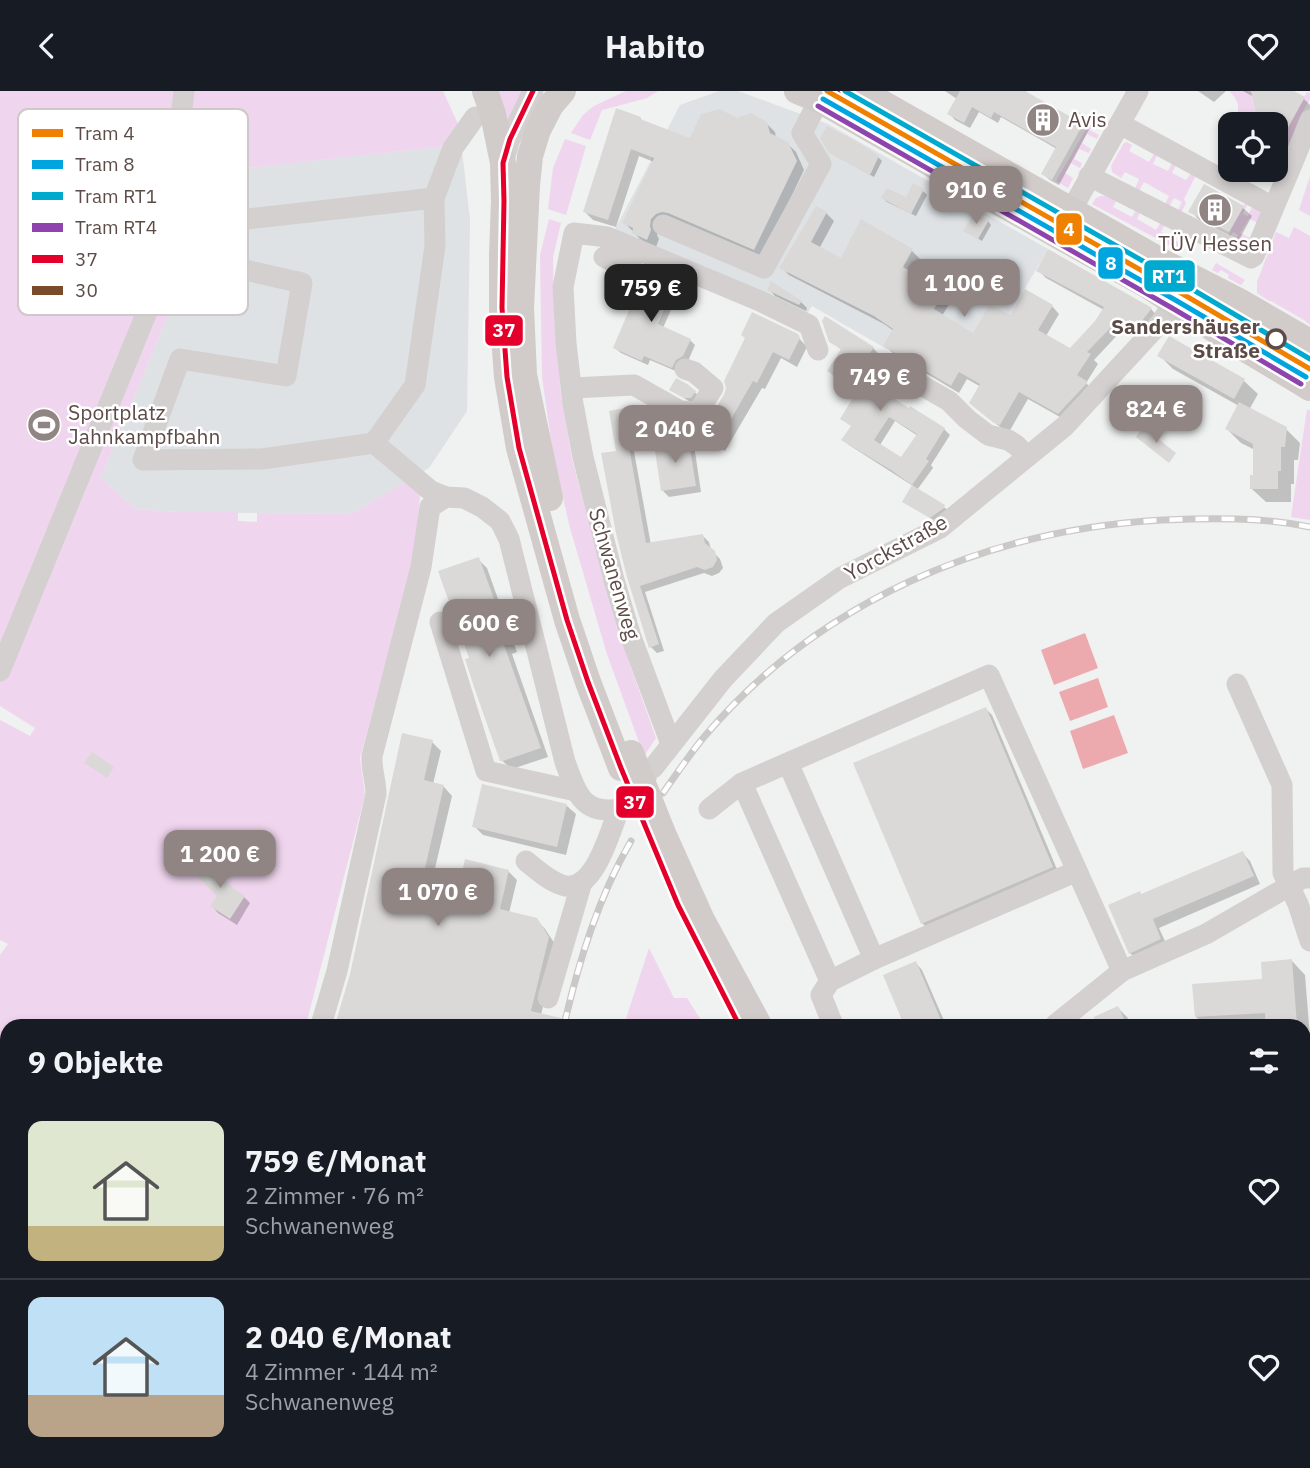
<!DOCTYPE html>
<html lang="de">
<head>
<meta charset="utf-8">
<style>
  :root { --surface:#171b24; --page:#20242c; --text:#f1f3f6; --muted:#9ea1a6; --line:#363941; --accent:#908582 }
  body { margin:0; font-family:"IBM Plex Sans",sans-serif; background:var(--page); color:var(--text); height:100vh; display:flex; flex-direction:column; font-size:26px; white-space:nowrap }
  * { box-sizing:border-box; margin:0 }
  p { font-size:23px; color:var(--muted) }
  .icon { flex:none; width:38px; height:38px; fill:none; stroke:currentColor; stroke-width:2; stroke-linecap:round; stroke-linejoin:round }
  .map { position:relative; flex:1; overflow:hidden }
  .panel { position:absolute; left:0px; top:928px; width:1311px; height:450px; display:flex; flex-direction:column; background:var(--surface); border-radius:21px 21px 0 0; box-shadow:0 4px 10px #0003 }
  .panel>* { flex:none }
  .controls { position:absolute; left:1218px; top:21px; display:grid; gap:14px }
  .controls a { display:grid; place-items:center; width:70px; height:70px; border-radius:14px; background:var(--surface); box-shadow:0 4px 10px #0003; font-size:35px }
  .price { position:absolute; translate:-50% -60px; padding:0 16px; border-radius:14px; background:var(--accent); color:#fff; font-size:23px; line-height:46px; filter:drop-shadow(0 2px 4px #0008) }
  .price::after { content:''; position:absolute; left:50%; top:42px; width:21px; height:16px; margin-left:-10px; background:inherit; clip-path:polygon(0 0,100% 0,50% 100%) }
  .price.active { background:#222; color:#fff }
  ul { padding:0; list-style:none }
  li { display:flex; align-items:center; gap:21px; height:175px; padding:0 28px }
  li+li { border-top:2px solid var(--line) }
  li span { display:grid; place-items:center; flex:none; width:196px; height:140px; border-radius:14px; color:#555 }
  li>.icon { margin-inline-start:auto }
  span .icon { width:84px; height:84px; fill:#fffc; stroke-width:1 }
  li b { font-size:30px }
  h2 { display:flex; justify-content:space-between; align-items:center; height:84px; padding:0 28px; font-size:30px }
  header { display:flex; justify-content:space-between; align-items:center; height:91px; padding:0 28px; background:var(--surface); font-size:32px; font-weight:700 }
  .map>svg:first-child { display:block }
  .commercial { fill:#dee2e5 }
  .green { fill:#efd5ed }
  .water { fill:#edaaae }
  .shadow { fill:#0003; fill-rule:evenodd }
  .building { fill:#dad9d8; fill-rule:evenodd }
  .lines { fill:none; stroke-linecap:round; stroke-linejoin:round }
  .minor-tunnel { stroke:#d3d0cf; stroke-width:21; stroke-dasharray:21 10; stroke-linecap:butt }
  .minor { stroke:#d3d0cf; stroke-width:21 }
  .major { stroke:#d1cbc9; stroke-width:26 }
  .rail-casing { stroke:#cbc9c8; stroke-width:7 }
  .rail { stroke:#fff; stroke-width:4.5; stroke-dasharray:13; stroke-linecap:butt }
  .major-bridge { stroke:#d1cbc9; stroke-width:26 }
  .bus-1-casing { stroke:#fff; stroke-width:10 }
  .bus-2-casing { stroke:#fff; stroke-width:10 }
  .bus-1 { stroke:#e4002b; stroke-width:5 }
  .bus-2 { stroke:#7a4b2a; stroke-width:5 }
  .tram-1-casing { stroke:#fff; stroke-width:10 }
  .tram-2-casing { stroke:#fff; stroke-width:10 }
  .tram-3-casing { stroke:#fff; stroke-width:10 }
  .tram-4-casing { stroke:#fff; stroke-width:10 }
  .tram-1 { stroke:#f08100; stroke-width:5 }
  .tram-2 { stroke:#00a5df; stroke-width:5 }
  .tram-3 { stroke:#00a9ce; stroke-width:5 }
  .tram-4 { stroke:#8e44ad; stroke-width:5 }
  .stop-dot { fill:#fff; stroke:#5d4b47; stroke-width:3.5 }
  .labels { text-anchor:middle; stroke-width:5; stroke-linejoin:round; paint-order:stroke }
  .poi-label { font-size:21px; fill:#5d4b47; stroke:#fff; text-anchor:start }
  .stop-label { font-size:21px; font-weight:bold; fill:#5d4b47; stroke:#fff; text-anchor:end }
  .street-label { font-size:21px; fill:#5d4b47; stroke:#fff }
  .key { fill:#fff; stroke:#cec9c8; stroke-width:2 }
  .key-label { font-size:19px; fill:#5d4b47 }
  .line-badge { stroke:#fff; stroke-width:2.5 }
  .badge-label { font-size:19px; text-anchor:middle; font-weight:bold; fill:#fff }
</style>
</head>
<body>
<header><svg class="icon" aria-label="back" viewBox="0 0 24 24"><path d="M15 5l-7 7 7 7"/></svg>Habito<svg class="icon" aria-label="heart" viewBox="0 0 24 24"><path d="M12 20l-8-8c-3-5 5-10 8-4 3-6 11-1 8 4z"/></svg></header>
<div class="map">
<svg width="1310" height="1377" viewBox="0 0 1310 1377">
  <rect width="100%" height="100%" fill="#f0f1f1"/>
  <g class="commercial">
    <path d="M719 0H738L828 33 1048 158 992 254 979 246 951 295 812 215 800 233 613 142 680 14Z"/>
    <path d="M447 55 462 60 470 128 467 320 429 377 351 423 177 421 136 418 101 387 176 205 188 138 191 83Z"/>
  </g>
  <g class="green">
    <path d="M0 0H177L163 123 166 148 0 569Z"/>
    <path d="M190 0H443L458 33 447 55 192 83 190 104 182 93Z"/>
    <path d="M496 0H528L508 38Z"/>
    <path d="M626 0H658L647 7 602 19 590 49 571 42 583 24 594 15Z"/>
    <path d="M1229 0H1247L1253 3 1252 5 1256 25 1261 28 1258 33H1253L1237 25C1240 14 1237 7 1229 0Z"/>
    <path d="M1307 1 1310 2V8L1302 22 1299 44 1281 80 1273 79H1276V52L1278 53Z"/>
    <path d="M1089 33 1092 34 1090 39 1099 44 1097 48 1087 43 1082 52 1091 58 1089 62 1079 58 1074 68 1082 72 1080 77 1071 72 1065 82 1073 87 1068 97 1056 90Z"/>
    <path d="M565 48 586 55 566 124 548 118 553 77Z"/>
    <path d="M1127 51 1132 54 1129 60 1149 71 1154 63 1157 64 1153 73 1168 80 1172 72 1176 74 1172 82 1186 89 1191 82 1196 84 1184 108 1186 112 1180 124 1177 121 1182 111 1174 107 1168 117 1164 115 1169 105 1144 91 1139 100 1135 98 1139 88 1125 81 1121 87 1112 81 1111 75 1124 52Z"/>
    <path d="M1310 85V125L1299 119Z"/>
    <path d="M1101 105H1106L1116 110 1113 116 1132 126 1137 117 1141 119 1137 128 1156 139 1161 131 1165 133 1161 141 1181 153 1178 159 1092 113 1096 107Z"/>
    <path d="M1246 111 1248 112 1243 123 1248 125 1253 114 1260 121 1259 132 1249 128 1240 142 1250 147 1245 154 1233 152 1238 144 1233 141 1227 150H1225Z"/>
    <path d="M177 126 189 128 188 138H177L175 159 185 160 176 205 101 387 136 418 177 421H238V430L257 431V422L351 423 405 391 420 404 415 463 360 667 365 704 306 934H7V1047L0 1044V864L8 853 0 849V629L30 645 35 637 0 615V590L23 538 161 196 174 145Z"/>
    <path d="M549 128 561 132 553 166 554 227 561 304 572 368 600 474 630 574 656 647 644 665 607 563 570 437 553 363 542 286 541 226 540 164Z"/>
    <path d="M1294 136 1310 145V234L1304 229 1271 210H1269L1257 202V191L1276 141 1289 147Z"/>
    <path d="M1216 172 1245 189 1241 194 1228 187 1229 184 1221 179 1218 182 1212 179Z"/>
    <path d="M1307 318 1310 320V429L1291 426Z"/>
    <path d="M649 857 674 907H687L704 934H624Z"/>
    <path d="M7 1152V1370H507V1377H0V1157Z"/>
    <path d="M542 1370H1001L1005 1377H542Z"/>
  </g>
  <g class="water">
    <path d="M1085 542 1098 577 1054 594 1041 559Z"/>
    <path d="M1098 587 1108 616 1070 630 1059 601Z"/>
    <path d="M1114 624 1128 662 1083 678 1070 640Z"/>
  </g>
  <g class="shadow">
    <path d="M945 0H1026L1025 2 1072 28 1086 27 1092 33 1059 94 1050 89 1043 83 1057 58 1001 26 998 32 979 21 970 37 955 29 949 22 957 8Z"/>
    <path d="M1198 0H1226L1214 11Z"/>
    <path d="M1243 0H1290L1303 7 1310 14V19L1287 61 1276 55V33H1264L1259 28 1254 6Z"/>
    <path d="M640 27 645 32 691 49 737 29 766 32 775 41 776 47 787 52 796 61 804 79 763 165 659 137 657 144 659 148 656 156 642 150 624 131 654 71 639 65 616 136 593 129 585 121Z"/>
    <path d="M836 65 878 66 882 70 874 86Z"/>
    <path d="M923 100 927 104 916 125 887 111 883 107 906 109Z"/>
    <path d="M1243 117 1252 125 1239 149 1199 129 1191 120Z"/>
    <path d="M826 122 834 130 819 158 841 170 912 160 920 168 911 183 930 195H947L955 203 942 225 974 245 1010 226 1052 215 1059 223 1046 245 1070 260 1097 231 1104 219 1046 187 1038 179 1151 218 1158 226 1143 247 1125 236 1094 269 1098 273 1086 292 1094 300 1067 330 1028 308 1009 341 1004 339 980 320 981 296 967 288 959 302 894 263 886 255 894 240 884 233 789 184 781 176Z"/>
    <path d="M988 130 991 134 982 150 966 140Z"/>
    <path d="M648 179 675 191 681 196 663 237 690 249 695 254 688 270 678 281 650 269 648 274 621 262 615 257Z"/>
    <path d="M769 198 801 211 807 217 806 220 775 205Z"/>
    <path d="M797 245 807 256 797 276 781 267 765 298 762 297 725 360 705 349 697 341 710 329 728 297 726 291Z"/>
    <path d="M1169 247 1244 290 1258 303 1249 319 1286 338 1300 352 1298 369H1294V393H1291V411H1266L1252 398 1255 386V359L1241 352 1227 338 1239 315 1173 278 1159 264Z"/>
    <path d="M830 250 873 257 878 262 861 289 909 319 910 317 944 338 950 344 931 374 933 377 917 399 948 419 935 430 904 410 913 395 849 354 844 349 853 336 859 301 835 286 829 280 842 259ZM895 330 918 345 901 368 880 354Z"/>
    <path d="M687 294 699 305 695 311 689 310 671 299Z"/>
    <path d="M630 318 636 324 639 343 631 344 651 454 703 445 709 451 711 459 720 468 723 477 719 482 712 485 704 482 645 501 664 560 657 562 651 556 628 485 618 361Z"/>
    <path d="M688 348 694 354 701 401 669 406 663 400Z"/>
    <path d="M478 468 487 477 517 561 512 563 548 666 512 678 501 669 471 568Z"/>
    <path d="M986 618 992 624 1059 783 929 839 922 832Z"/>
    <path d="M432 651 441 660 433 693 444 696 452 705 429 803 458 810 508 780 517 789 509 822 536 828 545 838 557 856 541 924 556 928 563 934H336L352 883Z"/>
    <path d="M567 715 576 723 566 764 483 744 474 735Z"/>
    <path d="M1242 762 1250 770 1260 793 1159 837 1168 857 1138 870 1130 862 1142 805Z"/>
    <path d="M244 806 250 812 237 834 218 822 212 815Z"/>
    <path d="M1292 870 1305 884 1310 946V1192L1304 1186V934H1205L1196 926 1264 890Z"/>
    <path d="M916 872 922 879 946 934H906L885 885Z"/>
    <path d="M1118 917 1127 926 1131 934H1099L1096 927Z"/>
  </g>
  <g class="building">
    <path d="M960 0H1025L1071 26 1075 19 1087 26 1052 89 1041 83 1056 56 994 21 991 27 972 16 964 32 947 23Z"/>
    <path d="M1251 0H1294L1305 6 1276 58V33H1265L1257 29Z"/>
    <path d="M616 17 641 26 640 28 690 47 701 23 720 18 737 27 751 22 767 31 770 42 788 51 797 70 754 159 668 122 662 121 656 123 651 128 650 135 651 139 647 149 632 142 633 137 622 132 654 67 631 58 608 129 583 121Z"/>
    <path d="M827 35 854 49 879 65 870 84 829 62 820 47Z"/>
    <path d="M913 92 924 98 911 123 881 107 887 97 906 106Z"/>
    <path d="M1204 93 1244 115 1229 141 1188 121Z"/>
    <path d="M816 115 827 121 811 151 841 167 861 128 913 158 903 176 930 192 934 185 949 194 934 218 973 242 990 213 1010 224 1025 198 1053 214 1038 239 1070 257 1095 230 1104 216 1036 180 1048 158 1152 217 1134 240 1117 230 1087 261 1091 263 1077 284 1088 291 1058 323 1019 301 1000 334 994 332 969 312 980 293 959 281 951 295 883 255 893 238 874 225 779 177Z"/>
    <path d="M975 121 989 129 978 148 963 140Z"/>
    <path d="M647 177 676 189 658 233 691 248 683 265 676 269 672 277 644 265 642 270 613 257Z"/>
    <path d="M771 190 802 210 799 214 767 199Z"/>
    <path d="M752 221 798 243 800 247 789 269 773 261 757 292 753 290 716 354 695 341 699 334 705 332 709 328 724 304 726 297 724 290 745 247 741 244Z"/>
    <path d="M825 225 874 256 856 284 909 317 910 315 945 337 926 368 929 370 912 394 891 379 841 349 851 335 840 328 857 300 827 280 841 258 829 251 822 230ZM889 326 917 343 901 366 874 349Z"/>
    <path d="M1169 245 1245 288 1234 308 1157 265Z"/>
    <path d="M676 287 687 293 696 300 691 307H684L669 299Z"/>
    <path d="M1239 311 1287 336 1285 356H1281V380H1278V398H1250V384H1253V353L1225 338Z"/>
    <path d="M630 316 634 337 626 339 646 452 703 443 705 452 715 460 717 469 713 476 705 479 697 476 640 495 659 553 649 557 627 486 616 442 601 362 616 360 609 320Z"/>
    <path d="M1143 336 1176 362 1169 372 1136 346Z"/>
    <path d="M688 346 696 395 661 400 655 360 662 359 661 350Z"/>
    <path d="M912 394 945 414 944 417 930 427 902 411Z"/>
    <path d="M479 466 510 553 504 554 541 657 503 670H500L474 596 465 568 469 567 438 480Z"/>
    <path d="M986 616 1053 776 921 833 853 672Z"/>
    <path d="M402 642 433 649 424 689 444 694 420 799 456 808 465 768 509 779 500 818 537 827 549 846 531 920 573 930V934H335L350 883Z"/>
    <path d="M92 661 114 676 107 687 84 672Z"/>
    <path d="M482 693 567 713 557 756 472 736Z"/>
    <path d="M1243 760 1254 785 1153 828 1161 848 1129 863 1108 814 1140 800 1141 803Z"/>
    <path d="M205 769 233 797 245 805 230 828 210 815 217 805 193 781Z"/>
    <path d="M1292 868 1297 934H1265V922L1195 926 1192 893 1262 888 1261 871Z"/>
    <path d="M916 870 943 934H904L883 884Z"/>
    <path d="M1118 915 1127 934H1097L1094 926Z"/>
  </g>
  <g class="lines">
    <path class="minor-tunnel" d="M619 718 649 681"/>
    <g class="minor">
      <path d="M834 0 1152 181 1310 274"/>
      <path d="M1120 33 1273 116"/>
      <path d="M503 72 510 48 533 0"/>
      <path d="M1089 85 1251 167 1254 165C1272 119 1292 75 1310 29"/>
      <path d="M434 107 453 57 475 26"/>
      <path d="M176 111 229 130"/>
      <path d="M1072 118 1138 0"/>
      <path d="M663 134 764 177 821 73 802 42 819 9"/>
      <path d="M604 166 627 178 637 158"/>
      <path d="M893 278 949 310 967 328 988 344 1008 349 1016 354 1027 365"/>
      <path d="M572 297 634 294 680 320 698 321 713 297 694 281 685 278"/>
      <path d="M374 352 262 368 143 369 180 268 286 285 302 192 241 178 229 130 434 107 435 155 415 294 374 352 431 400 446 406 464 407 482 416 500 430 509 448 565 671C576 700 581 724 619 718"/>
      <path d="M440 531 486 680 576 700"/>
      <path d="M0 580 160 189 170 146 176 111 174 85 184 0"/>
      <path d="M1237 593 1282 694 1283 782 1298 813 1310 850"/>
      <path d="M671 653 631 546 614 489 583 366 573 313 566 252 563 196 574 142 607 146 760 210 809 234 818 259"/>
      <path d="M788 672 874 868 830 890 821 904 833 934"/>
      <path d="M653 677 723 588 776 532 840 487 940 437 1065 335 1161 231 1183 199"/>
      <path d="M742 692 830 890"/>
      <path d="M709 718 742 692 989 584 1122 880"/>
      <path d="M526 770C536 778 549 790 562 794 594 805 610 740 619 718"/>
      <path d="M874 868 1077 780"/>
      <path d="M548 907 581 794"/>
      <path d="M321 934 337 880 376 703C376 690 371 678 372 665L421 476 430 416 446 406"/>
      <path d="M1055 934 1122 880 1206 843 1303 787H1310"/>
      <path d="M1304 1286 1310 1285"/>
      <path d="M219 1377 221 1370"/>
    </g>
    <g class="major">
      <path d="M485 0 493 23 503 72 504 110 502 165V217L507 286 519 357 567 529 588 591 621 677"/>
      <path d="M797 0 819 9 1051 141 1145 193 1227 247 1310 297"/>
      <path d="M861 0 1163 171 1239 210 1310 251"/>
      <path d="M550 407 524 284 521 217 527 94 530 65 538 39 551 14 563 0"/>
      <path d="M662 740 702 829 759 934"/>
      <path d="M1029 1370 1034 1377"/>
    </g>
    <g class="rail-casing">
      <g id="rail">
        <path d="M663 702C676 684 689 664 704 646 819 510 986 439 1162 429 1212 427 1261 426 1310 436"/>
        <path d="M564 934C579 870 598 807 631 750"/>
        <path d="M527 1377V1370"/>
      </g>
    </g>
    <use href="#rail" class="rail"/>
    <path class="major-bridge" d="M631 662 662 740"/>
    <g class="bus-1-casing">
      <g id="bus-1">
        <path d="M533 0 510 48 503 72 504 110 502 217 507 286 519 357 567 529 588 591 621 677 678 814 739 934"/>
        <path d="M834 0 1152 181 1310 274"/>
      </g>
    </g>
    <g class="bus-2-casing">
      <path id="bus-2" d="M830 8 1148 189 1306 282"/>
    </g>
    <use href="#bus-1" class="bus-1"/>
    <use href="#bus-2" class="bus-2"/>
    <g class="tram-1-casing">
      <path id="tram-1" d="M827 0 1181 202 1310 278"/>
    </g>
    <g class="tram-2-casing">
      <path id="tram-2" d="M823 8 1177 210 1306 286"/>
    </g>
    <g class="tram-3-casing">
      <path id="tram-3" d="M845 0 1185 194 1310 268"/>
    </g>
    <g class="tram-4-casing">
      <path id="tram-4" d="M818 15 1172 217 1301 293"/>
    </g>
    <use href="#tram-1" class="tram-1"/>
    <use href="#tram-2" class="tram-2"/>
    <use href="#tram-3" class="tram-3"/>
    <use href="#tram-4" class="tram-4"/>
  </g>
  <defs>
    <g id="building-disc" transform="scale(1.75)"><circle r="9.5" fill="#908582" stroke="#fff"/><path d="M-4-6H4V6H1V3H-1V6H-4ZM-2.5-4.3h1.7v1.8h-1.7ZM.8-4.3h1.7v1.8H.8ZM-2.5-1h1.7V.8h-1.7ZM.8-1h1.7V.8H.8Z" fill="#fff"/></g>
    <g id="stadium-disc" transform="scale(1.75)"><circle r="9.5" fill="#908582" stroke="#fff"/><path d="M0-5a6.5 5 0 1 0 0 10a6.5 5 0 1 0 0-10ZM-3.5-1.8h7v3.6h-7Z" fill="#fff"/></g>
  </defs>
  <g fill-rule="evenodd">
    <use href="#building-disc" x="1043" y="29"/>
    <use href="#building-disc" x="1215" y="119"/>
    <use href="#stadium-disc" x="44" y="334"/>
  </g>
  <circle class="stop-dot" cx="1276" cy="248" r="9"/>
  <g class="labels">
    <g class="poi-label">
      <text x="1068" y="36">Avis</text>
      <text x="1215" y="160" text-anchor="middle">TÜV Hessen</text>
      <text x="68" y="329">Sportplatz<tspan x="68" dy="24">Jahnkampfbahn</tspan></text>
    </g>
    <g class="stop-label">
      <text x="1260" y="243">Sandershäuser<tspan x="1260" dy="24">Straße</tspan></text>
    </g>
    <g class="street-label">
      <text transform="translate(896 457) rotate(-29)" y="7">Yorckstraße</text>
      <text transform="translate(614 483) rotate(74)" y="7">Schwanenweg</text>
    </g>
  </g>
  <rect x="18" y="18" width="230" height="206" rx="10" class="key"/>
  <rect x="32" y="38" width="31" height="8" fill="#f08100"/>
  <rect x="32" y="69" width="31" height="9" fill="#00a5df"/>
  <rect x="32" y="101" width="31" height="8" fill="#00a9ce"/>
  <rect x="32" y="132" width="31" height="9" fill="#8e44ad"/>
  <rect x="32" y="164" width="31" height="8" fill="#e4002b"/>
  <rect x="32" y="195" width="31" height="9" fill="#7a4b2a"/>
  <g class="key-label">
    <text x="75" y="49">Tram 4</text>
    <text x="75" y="80">Tram 8</text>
    <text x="75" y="112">Tram RT1</text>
    <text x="75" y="143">Tram RT4</text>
    <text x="75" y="175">37</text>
    <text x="75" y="206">30</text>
  </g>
  <g class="line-badge">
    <rect x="1055" y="121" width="28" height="34" rx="7" fill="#f08100"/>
    <rect x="1097" y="155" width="27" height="34" rx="7" fill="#00a5df"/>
    <rect x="1143" y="168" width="53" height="34" rx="7" fill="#00a9ce"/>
    <rect x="484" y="223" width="40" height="33" rx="7" fill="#e4002b"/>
    <rect x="615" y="694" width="40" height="34" rx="7" fill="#e4002b"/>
  </g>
  <g class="badge-label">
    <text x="1069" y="145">4</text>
    <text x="1111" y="179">8</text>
    <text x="1169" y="192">RT1</text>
    <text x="504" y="246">37</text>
    <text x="635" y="718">37</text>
  </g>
</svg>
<div class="controls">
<a><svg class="icon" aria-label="locate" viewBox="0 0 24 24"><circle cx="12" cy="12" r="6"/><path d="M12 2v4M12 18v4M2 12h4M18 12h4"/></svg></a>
</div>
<b class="price" style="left:976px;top:135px">910 €</b>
<b class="price" style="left:964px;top:228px">1 100 €</b>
<b class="price active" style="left:651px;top:233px">759 €</b>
<b class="price" style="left:880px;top:322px">749 €</b>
<b class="price" style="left:1156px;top:354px">824 €</b>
<b class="price" style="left:675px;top:374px">2 040 €</b>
<b class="price" style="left:489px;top:568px">600 €</b>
<b class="price" style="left:220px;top:799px">1 200 €</b>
<b class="price" style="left:438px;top:837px">1 070 €</b>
<section class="panel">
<h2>9 Objekte<svg class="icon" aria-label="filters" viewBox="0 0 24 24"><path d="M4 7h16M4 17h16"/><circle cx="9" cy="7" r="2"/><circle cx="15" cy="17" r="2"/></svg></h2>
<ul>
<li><span style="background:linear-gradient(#dfe7d0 75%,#c2b280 0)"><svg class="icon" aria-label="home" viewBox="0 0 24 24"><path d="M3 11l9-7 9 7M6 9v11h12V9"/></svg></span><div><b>759 €/Monat</b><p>2 Zimmer · 76 m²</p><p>Schwanenweg</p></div><svg class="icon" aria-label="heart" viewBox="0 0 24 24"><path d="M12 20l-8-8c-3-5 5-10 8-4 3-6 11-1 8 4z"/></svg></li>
<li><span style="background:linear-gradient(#bfe0f5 70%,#b9a48a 0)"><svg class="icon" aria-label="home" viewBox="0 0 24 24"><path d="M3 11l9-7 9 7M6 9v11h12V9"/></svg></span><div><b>2 040 €/Monat</b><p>4 Zimmer · 144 m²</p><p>Schwanenweg</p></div><svg class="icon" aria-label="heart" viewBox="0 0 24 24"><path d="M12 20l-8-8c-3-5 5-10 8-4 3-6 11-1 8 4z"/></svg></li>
</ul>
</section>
</div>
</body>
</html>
